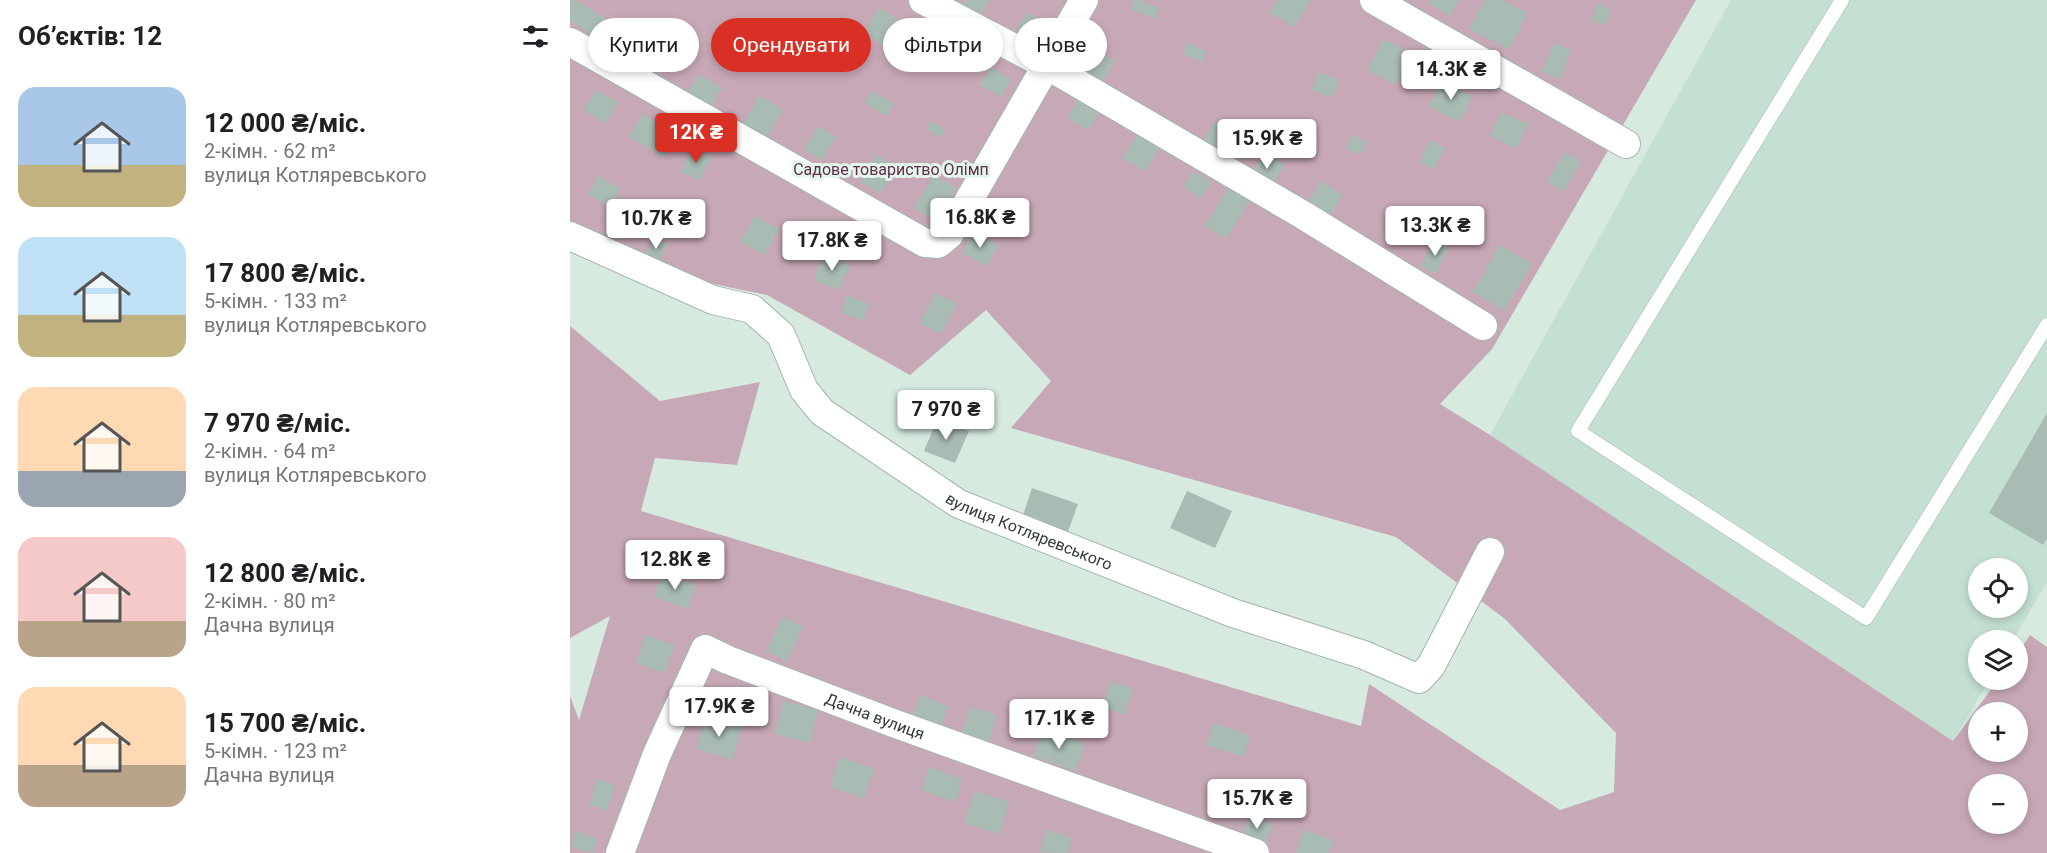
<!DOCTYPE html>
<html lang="uk">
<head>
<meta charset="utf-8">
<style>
  :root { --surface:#fff; --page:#f6f6f6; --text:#202124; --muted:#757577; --accent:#d93025 }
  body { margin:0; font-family:Roboto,sans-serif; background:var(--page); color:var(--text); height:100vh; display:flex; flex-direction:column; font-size:22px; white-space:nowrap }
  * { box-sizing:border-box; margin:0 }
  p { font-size:20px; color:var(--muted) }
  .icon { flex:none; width:33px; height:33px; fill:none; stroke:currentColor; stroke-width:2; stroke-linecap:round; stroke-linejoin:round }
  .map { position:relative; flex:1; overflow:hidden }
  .side { display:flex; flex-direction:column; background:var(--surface); width:570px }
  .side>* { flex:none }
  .hud { position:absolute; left:18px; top:18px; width:570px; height:54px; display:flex; gap:12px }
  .controls { position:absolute; left:1398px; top:558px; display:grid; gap:12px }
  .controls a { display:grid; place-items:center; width:60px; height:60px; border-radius:50%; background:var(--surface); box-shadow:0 3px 9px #0003; font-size:30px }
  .price { position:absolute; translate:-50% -51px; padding:0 14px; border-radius:6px; background:#fff; color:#222; font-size:20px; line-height:39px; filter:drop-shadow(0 2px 3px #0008) }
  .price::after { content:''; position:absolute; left:50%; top:36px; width:18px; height:14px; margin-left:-9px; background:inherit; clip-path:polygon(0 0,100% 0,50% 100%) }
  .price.selected { background:var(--accent); color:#fff }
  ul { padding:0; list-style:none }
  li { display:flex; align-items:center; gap:18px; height:150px; padding:0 18px }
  li span { display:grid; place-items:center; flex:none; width:168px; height:120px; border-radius:18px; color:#555 }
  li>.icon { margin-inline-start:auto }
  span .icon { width:72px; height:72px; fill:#fffc; stroke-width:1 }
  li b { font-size:26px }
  h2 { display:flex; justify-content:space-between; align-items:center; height:72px; padding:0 18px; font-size:26px }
  .pill { padding:0 21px; border-radius:27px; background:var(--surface); box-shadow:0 3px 9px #0003; font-size:21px; line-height:54px }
  .pill.selected { background:var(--accent); color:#fff }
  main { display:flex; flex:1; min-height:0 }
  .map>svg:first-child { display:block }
  .built { fill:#c4e0d2; fill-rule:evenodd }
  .green { fill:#c7a8b7; fill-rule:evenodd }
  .building { fill:#a9bcb3 }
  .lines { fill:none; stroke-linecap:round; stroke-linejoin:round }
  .service-casing { stroke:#a3b6ad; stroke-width:15 }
  .minor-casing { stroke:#a3b6ad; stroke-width:30 }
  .service { stroke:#fff; stroke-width:14 }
  .minor { stroke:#fff; stroke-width:28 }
  .labels { text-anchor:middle; stroke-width:6; stroke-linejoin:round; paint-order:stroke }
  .park-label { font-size:16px; fill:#612d4a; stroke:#e3f7ed }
  .street-label { font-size:16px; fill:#323a36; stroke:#e3f7ed }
</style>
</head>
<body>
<main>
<section class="side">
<h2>Об’єктів: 12<svg class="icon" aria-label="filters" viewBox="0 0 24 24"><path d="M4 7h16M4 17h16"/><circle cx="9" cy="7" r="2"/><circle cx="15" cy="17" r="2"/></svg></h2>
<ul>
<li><span style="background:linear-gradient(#a9c7e8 65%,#c2b280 0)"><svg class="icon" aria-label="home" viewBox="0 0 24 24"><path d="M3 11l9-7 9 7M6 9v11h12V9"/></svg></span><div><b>12 000 ₴/міс.</b><p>2-кімн. · 62 m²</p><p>вулиця Котляревського</p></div></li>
<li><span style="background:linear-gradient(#bfe0f5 65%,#c2b280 0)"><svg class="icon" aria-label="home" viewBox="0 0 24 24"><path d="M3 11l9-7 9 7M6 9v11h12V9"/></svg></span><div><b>17 800 ₴/міс.</b><p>5-кімн. · 133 m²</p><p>вулиця Котляревського</p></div></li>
<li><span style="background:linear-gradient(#ffd9b3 70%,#9aa5b1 0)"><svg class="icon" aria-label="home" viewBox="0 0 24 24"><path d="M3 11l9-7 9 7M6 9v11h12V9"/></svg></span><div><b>7 970 ₴/міс.</b><p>2-кімн. · 64 m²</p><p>вулиця Котляревського</p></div></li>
<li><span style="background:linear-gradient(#f6c9c9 70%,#b9a48a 0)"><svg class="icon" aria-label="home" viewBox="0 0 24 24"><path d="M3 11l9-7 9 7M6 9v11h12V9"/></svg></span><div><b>12 800 ₴/міс.</b><p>2-кімн. · 80 m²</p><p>Дачна вулиця</p></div></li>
<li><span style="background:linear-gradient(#ffd9b3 65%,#b9a48a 0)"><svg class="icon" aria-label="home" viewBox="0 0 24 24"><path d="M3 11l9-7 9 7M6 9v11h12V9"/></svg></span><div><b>15 700 ₴/міс.</b><p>5-кімн. · 123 m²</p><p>Дачна вулиця</p></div></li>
</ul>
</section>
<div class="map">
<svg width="1477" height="853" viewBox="0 0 1477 853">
  <rect width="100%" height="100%" fill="#d6eae0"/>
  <path class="built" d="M1161 0H1477V582L1443 640H1408V680H1419L1383 741 920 435ZM1408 568H1448V608H1408Z"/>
  <path class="green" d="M0 0H1126L922 349 870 404 920 435 1383 741 1428 680H1448V653L1460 635 1477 647V853H0V696L9 720 40 616 0 638V326L90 401 190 382 167 465 85 458 71 511 791 726 799 684 990 810 1044 792 1046 733 935 619 826 537 441 428 481 381 416 310 340 375 197 295 139 283 0 228ZM1408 712H1448V752H1408ZM1408 784H1448V824H1408Z"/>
  <g class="building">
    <path d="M0 0H5L45 24 34 42 0 21Z"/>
    <path d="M397 0H420L407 22 389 12Z"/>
    <path d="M564 0H570L589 8 585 19 561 9Z"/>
    <path d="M707 0H740L725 27 700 13Z"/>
    <path d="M861 0H889L880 16 859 4Z"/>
    <path d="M914 0H932L958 13 939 49 899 29Z"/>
    <path d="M1028 3 1041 9 1035 26 1021 20Z"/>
    <path d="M309 8 334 23 319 48 294 34Z"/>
    <path d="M457 12 477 23 461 50 442 38Z"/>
    <path d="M371 36 382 43 368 66 357 58Z"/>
    <path d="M814 39 843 54 826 85 797 70Z"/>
    <path d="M68 43 91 57 78 78 55 64Z"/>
    <path d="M617 43 637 51 633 62 613 54Z"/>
    <path d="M984 43 1001 50 990 79 972 72Z"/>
    <path d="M520 47 545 60 530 87 506 74Z"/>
    <path d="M420 67 441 79 432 96 410 85Z"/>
    <path d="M749 72 769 80 762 98 742 90Z"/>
    <path d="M129 75 152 88 138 111 115 97Z"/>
    <path d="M872 80 902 96 890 122 859 107Z"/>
    <path d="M26 90 48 102 36 123 14 110Z"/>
    <path d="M302 91 324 104 316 116 295 103Z"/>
    <path d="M189 96 213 110 197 137 174 123Z"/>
    <path d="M509 97 530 108 519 130 498 119Z"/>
    <path d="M931 112 958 124 947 149 920 136Z"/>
    <path d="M73 114 107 135 94 158 59 137Z"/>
    <path d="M361 121 375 129 371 137 356 129Z"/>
    <path d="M644 122 662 132 649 156 631 146Z"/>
    <path d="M248 126 266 137 252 161 234 150Z"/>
    <path d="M568 133 591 146 576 171 553 159Z"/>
    <path d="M782 135 797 141 791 155 777 149Z"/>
    <path d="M861 140 875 148 864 169 850 162Z"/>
    <path d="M122 148 141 157 130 180 111 172Z"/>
    <path d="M694 152 714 164 701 188 680 176Z"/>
    <path d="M994 152 1011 161 994 191 977 182Z"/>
    <path d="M306 155 326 167 311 194 290 182Z"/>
    <path d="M623 171 641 182 631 198 613 187Z"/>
    <path d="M364 175 386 188 367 222 344 208Z"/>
    <path d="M29 176 50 189 40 207 18 194Z"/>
    <path d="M751 181 773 195 757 222 734 208Z"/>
    <path d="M660 186 681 198 656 239 635 226Z"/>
    <path d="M184 216 209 229 195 255 171 242Z"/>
    <path d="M403 232 428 245 417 266 392 253Z"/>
    <path d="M85 237 98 244 88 264 74 256Z"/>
    <path d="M864 240 879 248 866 274 851 266Z"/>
    <path d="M930 245 962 264 934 311 903 292Z"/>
    <path d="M254 254 280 265 269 290 244 280Z"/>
    <path d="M365 293 387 304 371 334 350 323Z"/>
    <path d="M277 295 299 304 293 321 271 312Z"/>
    <path d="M1477 413V538L1473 545 1419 513Z"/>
    <path d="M368 418 399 431 385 463 354 451Z"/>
    <path d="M462 488 508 504 496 537 451 521Z"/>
    <path d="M617 491 662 511 645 548 600 528Z"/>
    <path d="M92 573 126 585 118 609 84 597Z"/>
    <path d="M213 617 233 627 217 661 196 651Z"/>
    <path d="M76 635 104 645 95 673 66 663Z"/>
    <path d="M541 681 563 689 554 715 532 707Z"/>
    <path d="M351 695 379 707 370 728 342 716Z"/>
    <path d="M213 701 248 710 240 743 205 734Z"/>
    <path d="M400 707 427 715 419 742 392 734Z"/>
    <path d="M136 715 172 727 162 760 126 748Z"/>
    <path d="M644 723 680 735 673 757 637 745Z"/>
    <path d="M473 728 515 743 506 771 463 756Z"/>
    <path d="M270 757 304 769 294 798 260 787Z"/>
    <path d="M359 767 392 779 385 802 351 790Z"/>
    <path d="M28 779 45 785 37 811 19 805Z"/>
    <path d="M405 791 439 802 429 834 394 823Z"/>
    <path d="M679 815 703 824 696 845 672 837Z"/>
    <path d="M477 830 502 838 497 853 469 852Z"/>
    <path d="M734 830 763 840 758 853H726Z"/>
    <path d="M6 831 28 839 23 853 1 847Z"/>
  </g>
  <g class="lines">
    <g class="service-casing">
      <path id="service" d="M1272 0 1008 431 1296 618 1477 325"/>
    </g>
    <g class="minor-casing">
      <g id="minor">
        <path d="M353 0 478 66 733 215 913 326"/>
        <path d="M804 0 1056 144"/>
        <path d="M0 42 355 243 368 244 379 235 514 0"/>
        <path id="s1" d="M0 236 143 300 182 309 211 335 234 390 252 412 389 504 663 613 794 655 849 679 861 666 920 552"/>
        <path id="s2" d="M50 853 87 754 135 649 158 660 323 723 685 853"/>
      </g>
    </g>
    <use href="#service" class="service"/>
    <use href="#minor" class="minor"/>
  </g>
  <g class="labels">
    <g class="park-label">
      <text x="321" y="175">Садове товариство Олімп</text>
    </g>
    <g class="street-label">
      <text dy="6" stroke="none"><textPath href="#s1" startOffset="564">вулиця Котляревського</textPath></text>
      <text dy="6" stroke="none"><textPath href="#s2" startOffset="404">Дачна вулиця</textPath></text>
    </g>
  </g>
</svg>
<div class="controls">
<a><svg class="icon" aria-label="locate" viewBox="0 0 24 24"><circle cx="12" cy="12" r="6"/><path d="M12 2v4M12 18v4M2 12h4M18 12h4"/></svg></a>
<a><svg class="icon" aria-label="layers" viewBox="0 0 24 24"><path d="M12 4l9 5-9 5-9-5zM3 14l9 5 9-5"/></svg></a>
<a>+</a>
<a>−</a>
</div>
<b class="price" style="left:881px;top:101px">14.3K ₴</b>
<b class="price selected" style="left:126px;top:164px">12K ₴</b>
<b class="price" style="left:697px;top:170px">15.9K ₴</b>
<b class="price" style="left:410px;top:249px">16.8K ₴</b>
<b class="price" style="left:86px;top:250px">10.7K ₴</b>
<b class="price" style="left:865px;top:257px">13.3K ₴</b>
<b class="price" style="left:262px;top:272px">17.8K ₴</b>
<b class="price" style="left:376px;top:441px">7 970 ₴</b>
<b class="price" style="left:105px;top:591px">12.8K ₴</b>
<b class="price" style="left:149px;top:738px">17.9K ₴</b>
<b class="price" style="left:489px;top:750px">17.1K ₴</b>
<b class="price" style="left:687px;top:830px">15.7K ₴</b>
<div class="hud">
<a class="pill">Купити</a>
<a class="pill selected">Орендувати</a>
<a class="pill">Фільтри</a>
<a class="pill">Нове</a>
</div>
</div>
</main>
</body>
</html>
